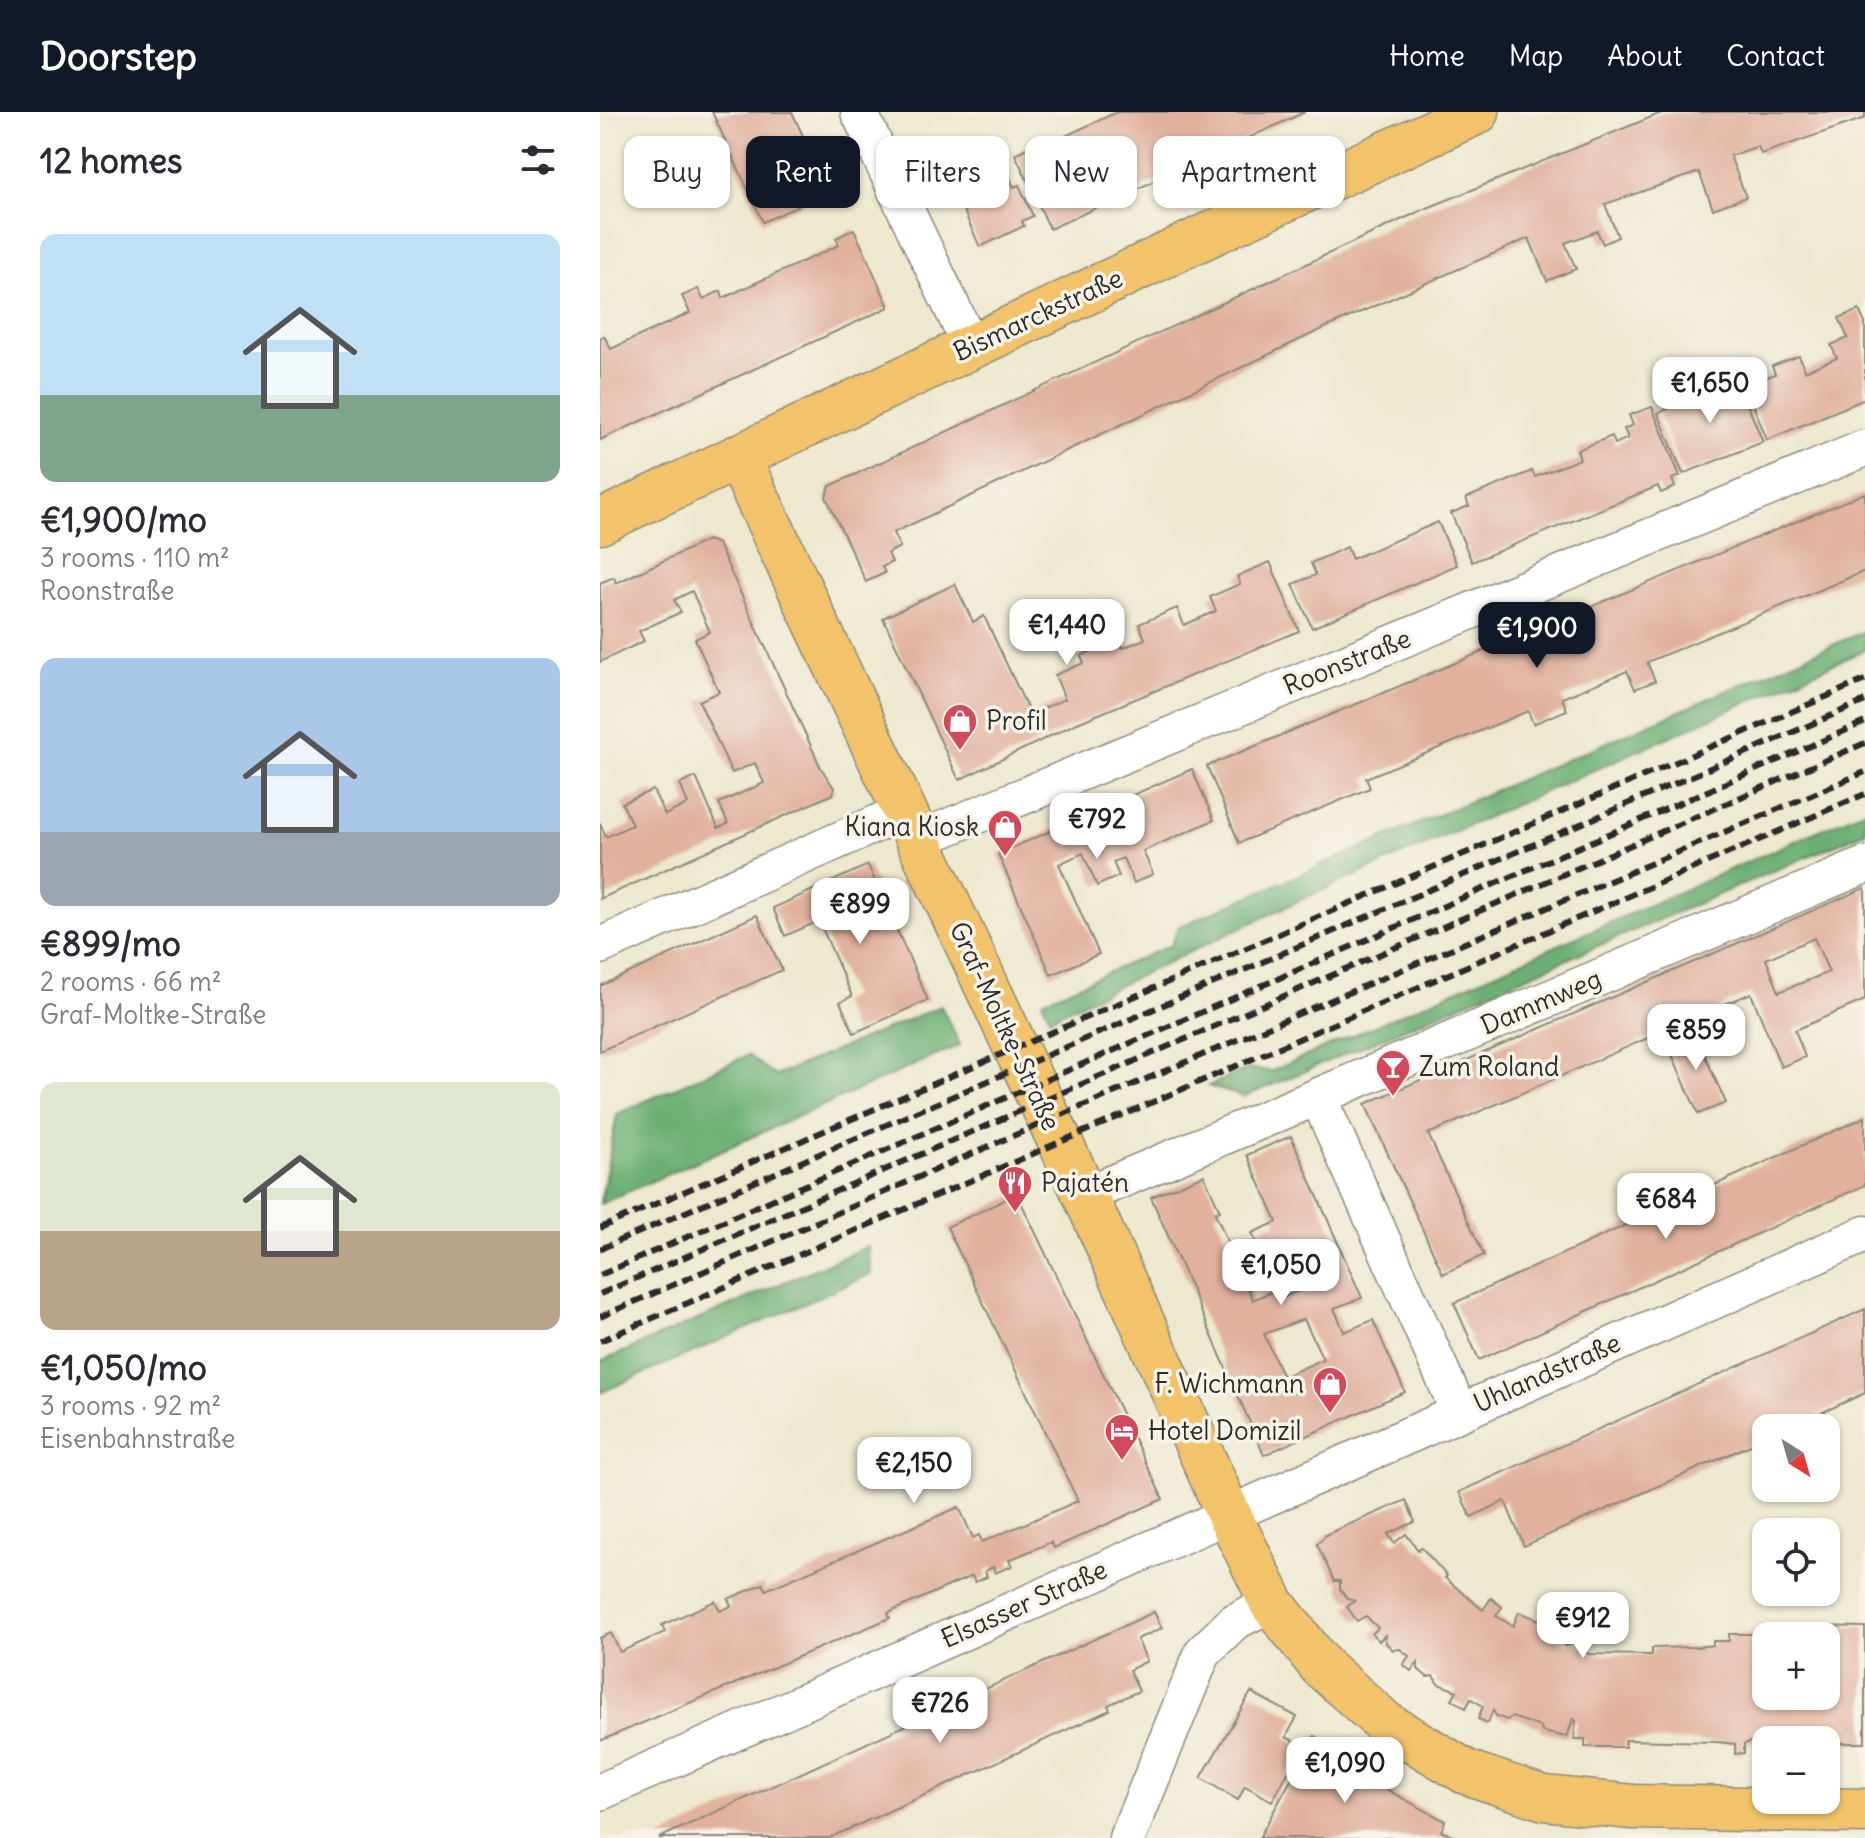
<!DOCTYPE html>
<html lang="en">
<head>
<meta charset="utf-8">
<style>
  :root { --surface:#fff; --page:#f2f2f3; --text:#2b2b33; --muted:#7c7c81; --accent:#111827 }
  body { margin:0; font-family:Delius,sans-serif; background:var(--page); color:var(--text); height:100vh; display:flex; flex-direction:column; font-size:30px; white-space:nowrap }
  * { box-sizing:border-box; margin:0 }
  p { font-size:26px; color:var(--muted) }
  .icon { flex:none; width:44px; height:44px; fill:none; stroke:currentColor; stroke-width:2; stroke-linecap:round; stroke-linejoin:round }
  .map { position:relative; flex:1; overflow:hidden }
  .panel { display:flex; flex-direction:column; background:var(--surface); width:600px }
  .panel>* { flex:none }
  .top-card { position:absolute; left:24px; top:24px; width:760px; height:72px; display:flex; gap:16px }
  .needle { width:52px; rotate:143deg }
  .buttons { position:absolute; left:1152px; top:1302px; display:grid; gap:16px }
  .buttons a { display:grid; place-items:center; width:88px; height:88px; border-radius:16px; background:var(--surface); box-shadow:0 2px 6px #0004; font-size:40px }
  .price { position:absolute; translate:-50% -68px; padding:0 18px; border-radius:16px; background:#fff; color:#222; font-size:26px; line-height:52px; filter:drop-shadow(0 2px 4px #0008) }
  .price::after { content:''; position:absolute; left:50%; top:48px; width:24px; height:18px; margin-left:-12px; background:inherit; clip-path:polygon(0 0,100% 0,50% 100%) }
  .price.current { background:var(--accent); color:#fff }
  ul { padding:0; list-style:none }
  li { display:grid; align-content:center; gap:16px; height:424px; padding:0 40px }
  li span { display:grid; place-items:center; height:248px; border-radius:16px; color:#555 }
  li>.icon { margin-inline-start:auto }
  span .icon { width:144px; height:144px; fill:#fffc; stroke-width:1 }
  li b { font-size:34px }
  h2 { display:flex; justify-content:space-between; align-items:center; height:96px; padding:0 40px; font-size:34px }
  .chip { padding:0 28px; border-radius:16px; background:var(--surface); box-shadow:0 2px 6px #0004; font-size:28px; line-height:72px }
  .chip.current { background:var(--accent); color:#fff }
  header { display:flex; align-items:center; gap:48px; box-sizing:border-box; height:112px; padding:0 40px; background:var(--accent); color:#fff }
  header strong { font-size:38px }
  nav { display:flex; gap:44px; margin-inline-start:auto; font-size:28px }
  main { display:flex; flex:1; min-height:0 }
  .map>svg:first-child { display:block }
  .forest { fill:#6db074; stroke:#4c6e50; stroke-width:2 }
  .building { fill:#e1b19e; fill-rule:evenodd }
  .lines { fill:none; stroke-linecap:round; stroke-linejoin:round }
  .minor-casing { stroke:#8c8a7c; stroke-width:39 }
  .major-casing { stroke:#8c8a7c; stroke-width:47 }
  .minor { stroke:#fff; stroke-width:36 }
  .major { stroke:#f2c36a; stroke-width:44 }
  .rail { stroke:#2b2b2b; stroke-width:6; stroke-dasharray:12 6; stroke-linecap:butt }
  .labels { text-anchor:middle; stroke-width:7; stroke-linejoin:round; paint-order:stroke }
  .street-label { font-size:26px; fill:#2b2b2b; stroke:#f7f3e8 }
  .poi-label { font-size:26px; fill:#2b2b2b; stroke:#f7f3e8; text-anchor:start }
</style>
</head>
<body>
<header>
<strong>Doorstep</strong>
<nav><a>Home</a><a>Map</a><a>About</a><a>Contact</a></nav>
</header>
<main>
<section class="panel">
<h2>12 homes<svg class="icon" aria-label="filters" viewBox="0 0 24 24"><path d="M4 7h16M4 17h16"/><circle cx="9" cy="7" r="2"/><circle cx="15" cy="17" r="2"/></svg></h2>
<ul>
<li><span style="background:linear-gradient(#bfe0f5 65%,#7fa58c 0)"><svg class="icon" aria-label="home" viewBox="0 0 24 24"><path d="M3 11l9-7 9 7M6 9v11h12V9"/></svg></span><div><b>€1,900/mo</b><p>3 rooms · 110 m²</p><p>Roonstraße</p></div></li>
<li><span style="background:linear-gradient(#a9c7e8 70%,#9aa5b1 0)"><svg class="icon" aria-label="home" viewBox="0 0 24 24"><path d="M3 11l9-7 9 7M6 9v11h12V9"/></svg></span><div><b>€899/mo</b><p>2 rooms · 66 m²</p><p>Graf-Moltke-Straße</p></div></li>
<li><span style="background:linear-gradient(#dfe7d0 60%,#b9a48a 0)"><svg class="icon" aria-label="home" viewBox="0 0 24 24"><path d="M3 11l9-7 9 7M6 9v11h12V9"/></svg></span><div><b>€1,050/mo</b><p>3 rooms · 92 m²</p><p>Eisenbahnstraße</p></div></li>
</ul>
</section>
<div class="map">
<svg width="1265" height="1726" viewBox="0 0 1265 1726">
  <rect width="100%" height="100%" fill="#f7f3e8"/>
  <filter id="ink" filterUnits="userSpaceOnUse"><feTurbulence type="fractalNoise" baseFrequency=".0125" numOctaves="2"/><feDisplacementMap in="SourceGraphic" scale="16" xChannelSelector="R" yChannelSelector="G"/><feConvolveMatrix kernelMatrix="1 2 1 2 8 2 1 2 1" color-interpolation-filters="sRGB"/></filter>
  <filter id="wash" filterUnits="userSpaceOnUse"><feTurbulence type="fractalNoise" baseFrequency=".006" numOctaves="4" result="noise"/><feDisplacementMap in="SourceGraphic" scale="32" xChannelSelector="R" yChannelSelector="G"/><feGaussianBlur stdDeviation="1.8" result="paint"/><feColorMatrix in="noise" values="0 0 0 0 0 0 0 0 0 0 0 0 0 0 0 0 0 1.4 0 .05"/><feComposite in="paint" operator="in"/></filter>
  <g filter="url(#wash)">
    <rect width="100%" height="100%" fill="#ede8ce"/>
    <g class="forest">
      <path d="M1265 519V538L696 790 450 906 442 889 571 833 578 815Z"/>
      <path d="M1265 698V720L644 985 608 974 648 957 672 959Z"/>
      <path d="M341 894 360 933 0 1092 17 1002 148 943 175 964Z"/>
      <path d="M268 1134 271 1162 0 1281V1250Z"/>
    </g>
    <g id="blocks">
      <g class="building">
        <path d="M112 0H192L229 80 163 110Z"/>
        <path d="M517 0H705L450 117 415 42 428 35 431 40Z"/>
        <path d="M1064 0H1265V6L1161 42 1158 34 1130 44 1146 85 1113 97 1099 60 1005 92 1018 125 1003 132 997 119 965 131 976 157 947 169 929 126 720 218 293 421 300 435 288 441 292 450 282 455 285 461 266 470 226 385 230 374 820 99Z"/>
        <path d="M405 58 414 75 419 73 433 104 422 109 424 114 380 135 355 80Z"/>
        <path d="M254 117 289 195 0 328V226L4 224 11 237 90 201 82 184 98 177 103 187 121 179 123 186 239 133 236 126Z"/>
        <path d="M1259 198 1265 211V287L1167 328 1146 274 1175 262 1172 254 1199 244 1205 259 1237 246 1231 233 1248 226 1239 206Z"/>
        <path d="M1112 263 1116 274 1136 265 1163 330 1083 362 1058 301 1098 285 1093 272Z"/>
        <path d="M1052 295 1080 364 1072 367 1075 375 1061 381 1058 374 872 450 851 401 869 394 866 386 932 359 935 365 980 347 977 338 1012 324 1015 332 1028 326 1024 317 1033 313 1029 303Z"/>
        <path d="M1265 381V459L1047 550 1055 569 1035 577 1027 559 962 586 967 598 933 612 928 599 897 612 766 666 770 676 639 731 607 654Z"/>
        <path d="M838 410 857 453 712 516 693 472 716 463 711 451 747 435 752 447Z"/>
        <path d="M108 428 118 432 221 656 234 676 233 682 0 787V711L6 725 32 713 22 691 53 678 65 703 88 692 80 672 96 665 118 716 128 712 119 691 164 671 155 651 132 661 99 589 119 580 95 527 110 520 92 479 74 488 81 500 39 519 44 529 0 550V471L14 465 16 471Z"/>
        <path d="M670 450 699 519 475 612 359 668 283 506 355 472 373 510 384 504 430 602 465 587 455 563 484 551 481 544 519 527 523 536 545 527 539 512 577 496 584 513 616 499 610 485 640 472 637 464Z"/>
        <path d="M592 657 614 708 543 739 553 762 534 771 523 746 513 750 519 764 497 774 483 741 459 752 499 842 451 863 398 742Z"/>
        <path d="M268 753 328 888 254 921 240 890 252 884 219 809 185 824 173 796Z"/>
        <path d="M1265 776V888L1195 918 1205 945 1181 955 1151 881 828 1022 884 1143 843 1162 765 992ZM1214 826 1229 860 1179 880 1166 847Z"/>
        <path d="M157 803 182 858 0 939V874Z"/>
        <path d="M1093 917 1126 991 1098 1002 1066 929Z"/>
        <path d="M1265 1005V1073L879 1248 854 1191Z"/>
        <path d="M691 1024 762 1186 734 1196 744 1220 773 1208 805 1280 664 1343 551 1085 604 1063 620 1099 615 1101 653 1188 675 1178 679 1187 706 1176 703 1168 714 1163 708 1148 686 1157 679 1142 664 1148 652 1121 677 1110 647 1043ZM704 1207 723 1247 683 1265 664 1222Z"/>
        <path d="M417 1082 563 1387 454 1436 451 1430 409 1448 412 1454 395 1461 393 1455 385 1459 387 1465 375 1470 372 1464 353 1472 288 1501 290 1506 0 1629V1526L11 1521 20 1540 65 1520 62 1513 115 1489 120 1499 131 1494 128 1487 163 1472 166 1478 359 1395 373 1426 379 1423 382 1430 478 1389 347 1115Z"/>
        <path d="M1265 1197V1281L1188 1316H1166V1326L924 1434 905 1389 871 1405 859 1380Z"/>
        <path d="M806 1388 815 1410 788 1422 794 1431 806 1422 818 1438 822 1436 847 1464 845 1466 883 1498 891 1486 902 1495 896 1504 913 1514 919 1500 953 1513 947 1528 954 1525 966 1534 973 1531 983 1535 988 1542 1052 1543V1536L1096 1535 1113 1533V1529H1129V1522H1166V1584H1226V1524H1214V1514L1265 1515V1631H1229V1642L1226 1628H1166V1641H1161L1159 1630H1150L1144 1632V1641L1135 1642V1632L1116 1630 1025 1628V1635H985V1627H974L976 1609 973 1607 967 1625 942 1620 941 1615 912 1605 907 1608 896 1604 893 1598 888 1611 878 1607 883 1594 871 1587 866 1596 852 1587 857 1579 838 1572 833 1564 827 1565 818 1557V1551L811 1559 803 1553 809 1544 800 1537 793 1538 786 1531 785 1523 779 1529 772 1522 778 1516 766 1504 757 1509 747 1495 755 1489 747 1487 740 1477V1469H734L717 1432 727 1422Z"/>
        <path d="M554 1500 562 1516 537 1527 547 1549 529 1558 539 1579 508 1593 510 1598 336 1678 229 1726H59Z"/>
        <path d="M651 1580 697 1605 686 1625 703 1634 672 1689 645 1674 638 1688 601 1666Z"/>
        <path d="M715 1624 778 1673 845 1709 841 1719 857 1726H659Z"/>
      </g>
    </g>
  </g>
  <g filter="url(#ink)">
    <use href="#blocks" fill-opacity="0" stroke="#8c8a7c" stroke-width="2"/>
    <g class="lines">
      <g class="minor-casing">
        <g id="minor">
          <path d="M259 0 371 235"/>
          <path d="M317 728 1265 336"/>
          <path d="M0 834 305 699"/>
          <path d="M718 985 859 1299"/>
          <path d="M485 1083 1265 753"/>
          <path d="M0 1680 1265 1122"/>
          <path d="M527 1726 603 1540 634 1510 672 1491"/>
        </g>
      </g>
      <g class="major-casing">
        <g id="major">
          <path d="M138 345 485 1083 628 1401 672 1491 721 1554 786 1612 866 1660 944 1686 1033 1695 1265 1699"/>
          <path d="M0 410 638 109 877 0"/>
        </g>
      </g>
      <use href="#minor" class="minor"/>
      <use href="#major" class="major"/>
      <g class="rail">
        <path d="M0 1116 1265 568"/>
        <path d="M0 1137 1265 589"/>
        <path d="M0 1163 1265 610"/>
        <path d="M0 1182 1265 631"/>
        <path d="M0 1205 408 1026 1265 660"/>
        <path d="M0 1229 1265 682"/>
      </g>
    </g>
  </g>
  <defs>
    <g id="shop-pin" transform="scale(1.8)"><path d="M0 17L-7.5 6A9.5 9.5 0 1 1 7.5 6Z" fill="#d1495b" stroke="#f7f3e8"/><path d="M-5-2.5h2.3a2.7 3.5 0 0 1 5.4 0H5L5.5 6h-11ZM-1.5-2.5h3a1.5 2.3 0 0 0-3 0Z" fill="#fff"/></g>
    <g id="bar-pin" transform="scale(1.8)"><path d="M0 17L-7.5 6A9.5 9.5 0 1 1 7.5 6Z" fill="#d1495b" stroke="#f7f3e8"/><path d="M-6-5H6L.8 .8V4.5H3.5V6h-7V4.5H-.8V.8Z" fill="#fff"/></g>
    <g id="restaurant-pin" transform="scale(1.8)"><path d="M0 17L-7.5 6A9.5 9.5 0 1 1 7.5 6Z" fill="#d1495b" stroke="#f7f3e8"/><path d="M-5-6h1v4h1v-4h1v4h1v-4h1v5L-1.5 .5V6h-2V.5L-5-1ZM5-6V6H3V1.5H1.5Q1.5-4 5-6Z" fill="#fff"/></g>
    <g id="hotel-pin" transform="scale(1.8)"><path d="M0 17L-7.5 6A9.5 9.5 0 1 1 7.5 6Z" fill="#d1495b" stroke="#f7f3e8"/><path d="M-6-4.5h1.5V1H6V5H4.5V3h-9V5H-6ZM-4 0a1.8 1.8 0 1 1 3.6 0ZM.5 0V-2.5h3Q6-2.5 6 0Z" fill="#fff"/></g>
  </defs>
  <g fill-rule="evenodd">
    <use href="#shop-pin" x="360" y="609"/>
    <use href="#shop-pin" x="405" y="715"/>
    <use href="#bar-pin" x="793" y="955"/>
    <use href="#restaurant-pin" x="415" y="1071"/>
    <use href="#shop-pin" x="730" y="1272"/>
    <use href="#hotel-pin" x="522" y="1319"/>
  </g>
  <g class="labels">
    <g class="street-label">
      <text transform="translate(438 203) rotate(-25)" y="9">Bismarckstraße</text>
      <text transform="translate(747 550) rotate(-22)" y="9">Roonstraße</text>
      <text transform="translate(941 890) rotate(-23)" y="9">Dammweg</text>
      <text transform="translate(405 914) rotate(65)" y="9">Graf-Moltke-Straße</text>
      <text transform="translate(947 1261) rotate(-24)" y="9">Uhlandstraße</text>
      <text transform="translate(424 1492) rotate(-24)" y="9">Elsasser Straße</text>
    </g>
    <g class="poi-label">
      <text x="386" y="618">Profil</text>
      <text x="379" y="724" text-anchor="end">Kiana Kiosk</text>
      <text x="819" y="964">Zum Roland</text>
      <text x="441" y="1080">Pajatén</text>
      <text x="704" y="1281" text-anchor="end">F. Wichmann</text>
      <text x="548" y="1328">Hotel Domizil</text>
    </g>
  </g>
</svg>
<div class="buttons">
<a><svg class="needle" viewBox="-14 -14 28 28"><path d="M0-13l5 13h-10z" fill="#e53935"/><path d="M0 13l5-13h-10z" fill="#7c7c81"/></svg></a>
<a><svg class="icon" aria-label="locate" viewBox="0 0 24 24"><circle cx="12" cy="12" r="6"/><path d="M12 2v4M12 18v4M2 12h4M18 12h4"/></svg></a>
<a>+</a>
<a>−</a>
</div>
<b class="price" style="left:1110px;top:313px">€1,650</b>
<b class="price" style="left:467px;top:555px">€1,440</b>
<b class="price current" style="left:937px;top:558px">€1,900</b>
<b class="price" style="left:497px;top:749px">€792</b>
<b class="price" style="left:260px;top:834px">€899</b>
<b class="price" style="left:1096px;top:960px">€859</b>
<b class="price" style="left:1066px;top:1129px">€684</b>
<b class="price" style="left:681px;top:1195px">€1,050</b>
<b class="price" style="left:314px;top:1393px">€2,150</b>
<b class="price" style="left:983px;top:1548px">€912</b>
<b class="price" style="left:340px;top:1633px">€726</b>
<b class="price" style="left:745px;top:1693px">€1,090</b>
<div class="top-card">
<a class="chip">Buy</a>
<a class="chip current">Rent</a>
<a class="chip">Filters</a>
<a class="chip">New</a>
<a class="chip">Apartment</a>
</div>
</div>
</main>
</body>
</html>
